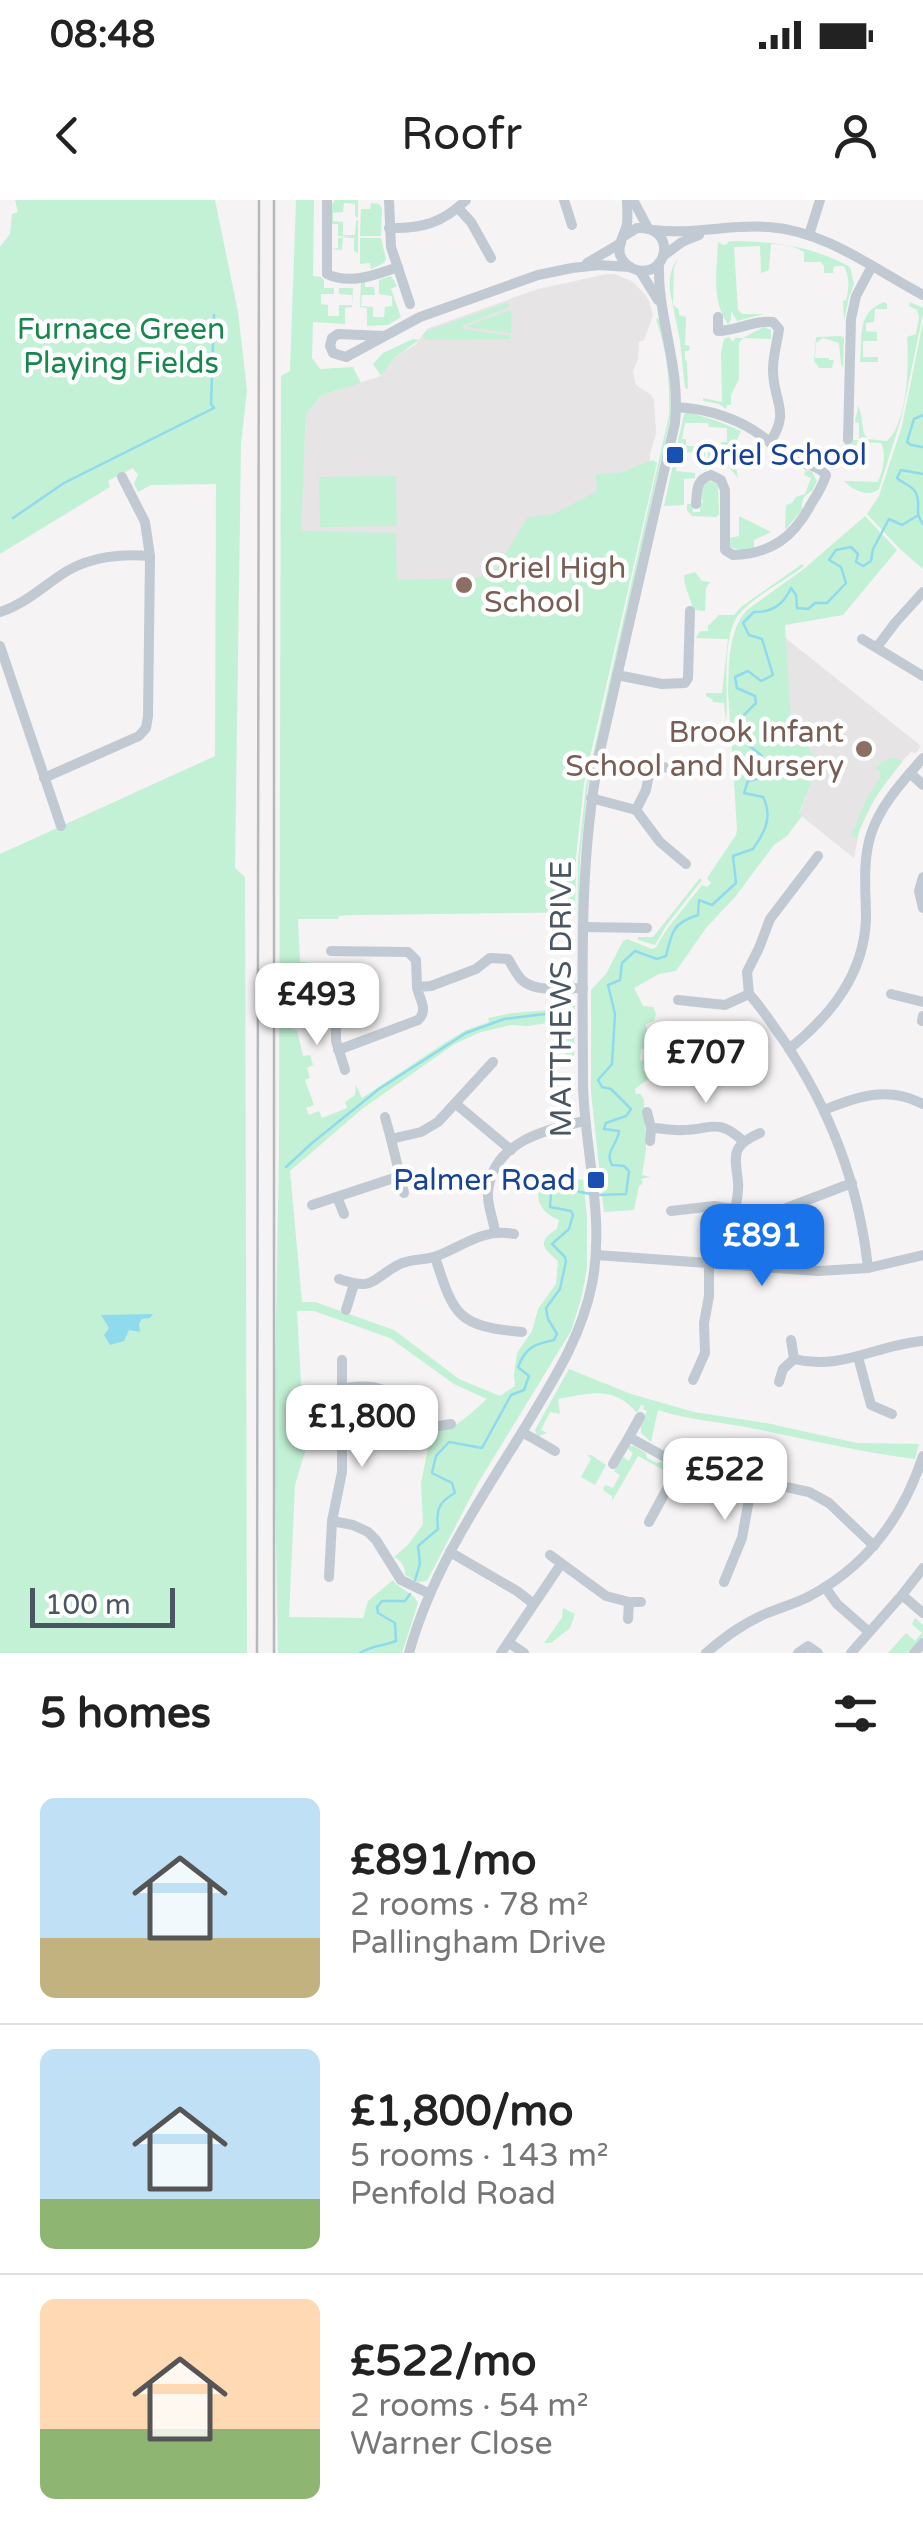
<!DOCTYPE html>
<html lang="en">
<head>
<meta charset="utf-8">
<style>
  :root { --surface:#fff; --page:#f6f6f6; --text:#222; --muted:#767676; --line:#e0e0e0; --accent:#1a73e8 }
  body { margin:0; font-family:"Varela Round",sans-serif; background:var(--page); color:var(--text); height:100vh; display:flex; flex-direction:column; font-size:38px; white-space:nowrap }
  * { box-sizing:border-box; margin:0 }
  p { font-size:32px; color:var(--muted) }
  .icon { flex:none; width:55px; height:55px; fill:none; stroke:currentColor; stroke-width:2; stroke-linecap:round; stroke-linejoin:round }
  .map { position:relative; height:1453px; overflow:hidden }
  .drawer { display:flex; flex-direction:column; background:var(--surface); flex:1 }
  .drawer>* { flex:none }
  .scale { position:absolute; left:30px; bottom:25px; width:145px; box-sizing:border-box; padding-left:10px; border:5px solid #4a5661; border-top:0; font-size:28px; line-height:35px; white-space:nowrap; color:#4a5661; -webkit-text-stroke:8px #fff; paint-order:stroke }
  .price { position:absolute; translate:-50% -85px; padding:0 22px; border-radius:20px; background:#fff; color:#222; font-size:32px; line-height:65px; filter:drop-shadow(0 2px 5px #0008) }
  .price::after { content:''; position:absolute; left:50%; top:60px; width:30px; height:22px; margin-left:-15px; background:inherit; clip-path:polygon(0 0,100% 0,50% 100%) }
  .price.current { background:var(--accent); color:#fff }
  ul { padding:0; list-style:none }
  li { display:flex; align-items:center; gap:30px; height:250px; padding:0 40px }
  li+li { border-top:2px solid var(--line) }
  li span { display:grid; place-items:center; flex:none; width:280px; height:200px; border-radius:15px; color:#555 }
  li>.icon { margin-inline-start:auto }
  span .icon { width:120px; height:120px; fill:#fffc; stroke-width:1 }
  li b { font-size:42px }
  h2 { display:flex; justify-content:space-between; align-items:center; height:120px; padding:0 40px; font-size:42px }
  .status { display:flex; justify-content:space-between; align-items:center; height:70px; padding:0 50px; background:var(--surface); direction:ltr }
  .status svg { height:28px; fill:currentColor }
  header { display:flex; justify-content:space-between; align-items:center; height:130px; padding:0 40px; background:var(--surface); font-size:45px; font-weight:600 }
  .map>svg:first-child { display:block }
  .education { fill:#e6e4e5 }
  .green { fill:#c3f1d5 }
  .water { fill:#90daee }
  .lines { fill:none; stroke-linecap:round; stroke-linejoin:round }
  .stream { stroke:#90daee; stroke-width:2.5 }
  .minor { stroke:#c1cad2; stroke-width:10 }
  .rail { stroke:#b5b8bd; stroke-width:2.5 }
  .transit-dot { fill:#1a4fb4; stroke:#fff; stroke-width:4 }
  .education-dot { fill:#8d6e63; stroke:#fff; stroke-width:4 }
  .labels { text-anchor:middle; stroke-width:9; stroke-linejoin:round; paint-order:stroke }
  .park-label { font-size:30px; fill:#17864f; stroke:#fff }
  .transit-label { font-size:30px; fill:#164399; stroke:#fff; text-anchor:start }
  .education-label { font-size:30px; fill:#785e54; stroke:#fff; text-anchor:start }
  .street-label { font-size:30px; fill:#4a5661; stroke:#fff }
</style>
</head>
<body>
<div class="status"><b>08:48</b><svg viewBox="0 0 49 12"><path d="M0 12V9h3v3zM5 12V6h3v6zM10 12V3h3v9zM15 12V0h3v12zM26 1h20v11H26zM47 4h2v5h-2z"/></svg></div>
<header><svg class="icon" aria-label="back" viewBox="0 0 24 24"><path d="M15 5l-7 7 7 7"/></svg>Roofr<svg class="icon" aria-label="person" viewBox="0 0 24 24"><circle cx="12" cy="8" r="4"/><path d="M4 21q1-7 8-7t8 7"/></svg></header>
<div class="map">
<svg width="923" height="1453" viewBox="0 0 923 1453">
  <rect width="100%" height="100%" fill="#f5f3f3"/>
  <g class="education">
    <path d="M607 74H614L632 81 644 93 649 101 653 115 644 140 639 142 638 159 633 172 636 185 651 195 654 200 656 234 650 254 648 300 584 583 576 656 575 712 296 716 300 343 306 215 322 195 381 176 394 158 416 144 427 129 538 89Z"/>
    <path d="M783 436 921 546 916 553 911 552 904 559 877 594 859 631 854 658 799 614 819 564 791 520Z"/>
  </g>
  <g class="green">
    <path d="M15 0H215L238 112 247 190 241 244 235 668 245 677 247 1453H0V654L215 556 216 284 151 285 138 292 134 284 138 275 133 268 108 281 110 287 0 354V47L10 34 12 14 18 12Z"/>
    <path d="M296 0H314L313 76 321 77 324 80V88H334V94H321V104L328 105V116H339V105H352V95L339 94V88H353L352 107 345 108V124L313 122 312 158 320 169 353 167 361 183 322 195 306 215 301 331 396 333 397 380 479 378 498 367 528 317 554 314 597 291 596 274 619 273 653 260 657 263 584 583 576 656 575 712 347 715 339 716 338 719H298L300 762H307L305 783H297V805L293 806 292 829 297 830 303 856 310 855 313 865 307 868 310 878 305 880 314 905 306 908 309 915 319 911 322 918 347 908 345 902 355 895 356 885 362 898 443 844 466 830 489 822 488 818 512 813 565 809V796L573 800 575 808 574 856H565L566 820 528 826 510 825 478 833 453 845 362 909 290 971 302 1102H315L394 1130 459 1179 500 1196 515 1186 514 1175 517 1153 532 1131 538 1109 556 1084 558 1061C543 1048 536 1042 557 1029L559 1020C536 1011 528 986 557 978 564 976 575 979 583 980L587 1017V1069L581 1099 571 1131 478 1283 427 1381 418 1382 405 1375C405 1366 402 1361 394 1357L408 1345 423 1324 421 1283 429 1243 439 1231C459 1227 471 1213 487 1199L454 1184 390 1138 314 1111H297L305 1252 295 1285 289 1417 363 1418 368 1401 393 1380C400 1390 413 1392 418 1403L402 1453H278L274 1230 279 956 281 176 290 171Z"/>
    <path d="M335 0H358V18L355 16V4L344 3 343 12 333 13V21L343 22V35H355L356 21 358 20V53L354 51V38H343L342 50 331 49 338 48V38L352 37 338 36V24H331L332 4Z"/>
    <path d="M371 3 379 4 382 8 381 36H360L361 9H370Z"/>
    <path d="M360 38H381L386 59 384 63 371 69 370 63 360 64Z"/>
    <path d="M736 41C777 42 814 47 850 67L854 84 849 97 844 121 843 101 846 100C849 88 850 78 844 66H836L833 68V73H824V66L821 62H804V52C795 46 782 44 771 44L769 70 761 73 760 46 734 47 738 110 742 114H764L737 121 731 111V120L728 124C711 101 717 70 718 42L723 45 728 44 727 42Z"/>
    <path d="M678 59 674 68 673 105 679 110V115L686 117 685 145 690 146 689 151H685V159L687 162 688 189 685 188 680 141 670 91C669 79 670 69 678 59Z"/>
    <path d="M391 76 397 86 391 89 401 117 388 125 367 126V108L360 107 361 81 365 80V87H374L375 95H362L361 106 373 107V117H384L385 107 392 106V96L379 94V80Z"/>
    <path d="M508 102 509 107 462 126 463 129 511 136V139L427 140 422 136 425 132Z"/>
    <path d="M884 102 887 104V109H875L874 122 866 123V131L877 132V141H863V157H878V162H860C863 136 856 113 884 102Z"/>
    <path d="M910 102 923 108V114L901 219 879 289C869 298 852 290 844 281L878 282C883 270 887 255 881 243L859 242 853 248H847L842 240H859V223L855 222C855 217 858 212 858 206 864 216 860 229 867 239L887 241C908 222 909 164 907 137L916 134 919 117 917 110 909 106Z"/>
    <path d="M511 110V133L467 127V126Z"/>
    <path d="M659 118C669 151 671 181 671 216L588 586 580 660 577 773 578 660 586 586 669 215C670 181 667 152 656 119Z"/>
    <path d="M923 122V369L899 348 867 314 879 296 902 226Z"/>
    <path d="M764 127 771 130V139L743 138 739 143V179L731 195V205H727L726 209 719 204 703 201V198L722 202 721 153 724 139 729 137 733 142 735 138H743Z"/>
    <path d="M841 136 844 138 843 167 841 164 839 143 823 138 816 143 815 158H829V160H834L832 168H819L814 161 816 137Z"/>
    <path d="M413 139 419 140 394 158 381 176 373 164 383 153Z"/>
    <path d="M688 212 717 221 741 231 733 248 738 278 728 266 708 260V250H722L721 242H727V228L709 227 708 223H685L682 239H686V246H705V260L699 262 695 252 678 253 676 271 695 273V278L684 279V305L664 306 684 214Z"/>
    <path d="M806 270 812 272 817 281 812 291C804 294 801 302 802 310L785 330 786 305 792 303 796 297 805 294 811 278 804 275Z"/>
    <path d="M396 276 397 326 320 327 319 277Z"/>
    <path d="M706 280 718 284 719 314 716 317 692 316 687 310V304H693V312H700V304L703 302 701 296 702 285Z"/>
    <path d="M739 316 771 332 754 340V349L743 351 730 347 729 338 739 336Z"/>
    <path d="M865 316 897 350 843 415 785 425 791 520 819 564 799 613 802 616 787 636 774 645 735 697 706 728 676 771 659 774 634 788 643 806 653 807 656 814 654 821 646 824 649 849H641L640 860 646 861 643 870 647 872 648 879 635 889 636 894H641L644 900 646 949 642 975 650 977 641 979 643 983 639 986 634 1010 604 1012 591 892V790L606 774 623 741 627 739 652 749 656 747 667 729 702 685 707 687 711 683 707 678 736 635 737 629 728 491C729 465 728 430 747 410L805 368Z"/>
    <path d="M802 364 804 366C785 381 756 395 740 413 720 435 729 497 726 521L724 503 713 502 712 499 706 496V493H722L728 439 696 438 697 435 701 431H708V426L719 415H734L741 407Z"/>
    <path d="M695 372 702 381 710 382 706 388 705 411 693 410C691 397 684 389 684 375Z"/>
    <path d="M894 558 903 561C883 585 866 608 857 638L851 636 865 602 879 579 880 572 876 568 885 560Z"/>
    <path d="M700 678 702 680 666 726 655 745 638 740V737H653Z"/>
    <path d="M339 771H353V799L344 803 342 813 332 812V778L339 777Z"/>
    <path d="M569 1169 631 1194 694 1212 766 1223 857 1243 919 1244 915 1259C859 1252 806 1239 751 1228 720 1222 689 1220 658 1210L651 1242 641 1233V1224L647 1211 643 1209 644 1206 641 1205 637 1213C614 1185 590 1193 558 1199L560 1214 550 1212 541 1230 547 1233 539 1236 536 1234 535 1230Z"/>
    <path d="M629 1246H634L646 1253 647 1258 657 1263 665 1261 670 1262 669 1273 638 1256 612 1301V1296L603 1290 605 1285 613 1288 620 1275 614 1271 623 1257 629 1261 633 1253 628 1249Z"/>
    <path d="M587 1255H591L606 1265 595 1285 581 1277 591 1259Z"/>
    <path d="M563 1408 575 1414 570 1428 551 1443H544L562 1418Z"/>
    <path d="M915 1418 923 1425V1437L907 1453H888L906 1433 915 1441 922 1433 912 1424Z"/>
  </g>
  <path class="water" d="M153 1114 150 1118 142 1119 139 1124 140 1132 129 1130 124 1141 110 1145 104 1135 109 1128 101 1115Z"/>
  <g class="lines">
    <g class="stream">
      <path d="M923 215 914 219 907 242 911 245 923 247"/>
      <path d="M923 274 901 270 897 278C902 283 913 286 916 293 922 305 913 311 923 324"/>
      <path d="M13 318 64 283 214 208 211 204 214 115"/>
      <path d="M286 967 312 943 379 889 466 833 504 819 561 812"/>
      <path d="M598 995 626 994 629 971 624 966 612 965C604 952 618 944 619 931L604 929 606 923 626 916 631 909 611 889 602 887 598 880 612 864 615 814 608 785 620 780 622 763 635 751 657 759 666 756C672 731 673 723 698 715L699 700 712 705 736 683 733 656 753 649C765 632 773 617 763 597L744 593 748 581 761 578 767 568 761 555 737 536 741 518 756 503 755 496 737 488 735 477 748 471 761 481 773 475 762 439 749 435 743 423 754 412C773 412 783 405 791 388L796 395 797 408 808 409 815 403H827L846 383 841 367 829 360 836 350 851 347 858 354 856 362 863 366 871 361 873 349 889 319 902 325 917 316"/>
      <path d="M415 1380 420 1364 418 1346 438 1329C436 1311 438 1302 455 1293L452 1283 432 1273 436 1256 449 1242 482 1248 511 1195 524 1190 529 1176 518 1167C525 1148 534 1144 554 1140L557 1134 548 1119 546 1108 560 1089 566 1061 565 1057 552 1044 569 1029 573 1015 571 1011 550 1007 551 994 562 988 590 994"/>
      <path d="M360 1453C371 1446 383 1446 396 1441L395 1423 378 1413 377 1407 382 1401H405L410 1394"/>
    </g>
    <g class="minor">
      <path d="M327 0V74C350 85 375 75 398 67"/>
      <path d="M389 0 391 47 410 104"/>
      <path d="M564 0 572 25"/>
      <path d="M633 0 648 28"/>
      <path d="M458 8 471 22 491 58"/>
      <path d="M389 28C421 29 443 23 466 0"/>
      <path d="M653 30C692 35 730 24 769 27 826 31 874 69 923 95"/>
      <path d="M809 35 820 0"/>
      <path d="M624 36 637 28C678 26 668 78 637 70 629 68 623 62 620 55 617 44 625 34 627 24 628 16 627 8 627 0"/>
      <path d="M663 56 682 42 699 35"/>
      <path d="M587 63 621 43"/>
      <path d="M640 71 658 100"/>
      <path d="M718 117V131C737 131 753 120 773 122L779 129C777 143 773 156 773 170 773 202 791 211 770 242"/>
      <path d="M385 136 338 134 332 138 330 146 333 153 346 157 420 117 538 75 572 68 599 65 630 67"/>
      <path d="M676 207C709 209 739 218 766 239 774 245 781 255 790 259 803 266 816 263 826 275 823 285 817 295 811 304 794 337 771 354 733 355L725 350V290L721 280 711 275C696 279 697 291 696 304"/>
      <path d="M848 239 851 119 856 96 872 66"/>
      <path d="M122 277 145 322 150 356"/>
      <path d="M0 412C26 404 44 385 67 371 93 356 121 354 150 356L148 516 146 528 139 536 44 578"/>
      <path d="M862 439 923 476"/>
      <path d="M0 446 61 626"/>
      <path d="M877 447 895 423 923 392"/>
      <path d="M617 475 662 484 685 483 688 478 690 411"/>
      <path d="M910 573 923 585"/>
      <path d="M591 598 636 610 660 642 686 664"/>
      <path d="M636 610 646 590 651 564 680 571"/>
      <path d="M818 656 770 719 759 748 747 772 749 794C762 808 771 823 782 838 829 907 859 984 868 1068"/>
      <path d="M923 677 919 691 923 708"/>
      <path d="M583 727 647 728"/>
      <path d="M331 751 408 752 416 760 417 787"/>
      <path d="M891 794 923 802"/>
      <path d="M678 800 725 805 749 794"/>
      <path d="M336 819V841L345 870"/>
      <path d="M922 821 923 816"/>
      <path d="M789 849C830 816 864 775 866 719 866 690 862 663 871 634 881 604 903 581 923 558"/>
      <path d="M338 850 418 820C429 810 419 799 417 787L431 786 476 769 490 758 508 759C513 766 516 775 523 781 538 793 565 788 583 788"/>
      <path d="M456 904 511 950"/>
      <path d="M824 910C858 896 888 886 923 904"/>
      <path d="M647 912 651 928 650 941"/>
      <path d="M385 917 391 939"/>
      <path d="M651 928C661 928 672 931 683 930 711 930 717 917 743 941"/>
      <path d="M400 976 404 993"/>
      <path d="M337 997 344 1014"/>
      <path d="M312 1005 400 976 391 939 421 932 438 922 493 862"/>
      <path d="M735 1009C737 1000 739 992 738 982 735 955 730 946 760 933"/>
      <path d="M671 1011 714 1006 756 1012H776L852 983"/>
      <path d="M495 1033C494 1020 487 1006 488 993 491 943 545 929 585 921"/>
      <path d="M596 1055 818 1071 868 1068 923 1055"/>
      <path d="M435 1057C454 1116 457 1126 522 1132"/>
      <path d="M339 1079C375 1091 370 1080 398 1065 410 1058 424 1061 437 1056 463 1046 483 1028 514 1034"/>
      <path d="M346 1110 354 1084"/>
      <path d="M791 1140 794 1159"/>
      <path d="M858 1157 871 1205 892 1214"/>
      <path d="M693 1180 705 1153 704 1123 709 1096V1064"/>
      <path d="M779 1182 783 1169 794 1159C841 1171 876 1145 923 1141"/>
      <path d="M343 1188C354 1187 366 1185 377 1188 398 1193 420 1210 433 1227"/>
      <path d="M640 1217 629 1237 665 1257 698 1259 768 1283 809 1292 829 1303 874 1346"/>
      <path d="M522 1232 555 1251"/>
      <path d="M424 1239 433 1227 451 1224"/>
      <path d="M613 1264 629 1237"/>
      <path d="M332 1321 353 1325 368 1332 376 1340 401 1380 430 1394"/>
      <path d="M649 1322 674 1276 677 1258"/>
      <path d="M450 1352 517 1391 534 1404"/>
      <path d="M550 1355 606 1396 629 1402"/>
      <path d="M329 1377 332 1321 342 1272V1160"/>
      <path d="M724 1382 742 1338 750 1294 756 1279"/>
      <path d="M825 1387 837 1404 869 1432"/>
      <path d="M902 1395 923 1368"/>
      <path d="M628 1419 629 1402H641"/>
      <path d="M509 1443 524 1453"/>
      <path d="M409 1453C431 1372 480 1300 524 1229 552 1182 581 1139 592 1084 605 1019 585 952 583 886 583 773 578 662 600 551L675 223C681 165 657 118 659 63"/>
      <path d="M501 1453 561 1364"/>
      <path d="M706 1453C725 1437 742 1424 765 1414 779 1408 794 1404 808 1397 866 1367 903 1317 923 1256"/>
      <path d="M798 1453 808 1446 818 1453"/>
      <path d="M851 1453 902 1395 923 1413"/>
      <path d="M914 1453 923 1443"/>
    </g>
    <g class="rail">
      <path d="M257 1453 259 0"/>
      <path d="M274 1453V0"/>
    </g>
  </g>
  <g class="transit-dot">
    <rect x="665" y="245" width="20" height="20" rx="5"/>
    <rect x="586" y="970" width="20" height="20" rx="5"/>
  </g>
  <g class="education-dot">
    <circle cx="464" cy="385" r="10"/>
    <circle cx="864" cy="549" r="10"/>
  </g>
  <g class="labels">
    <g class="park-label">
      <text x="121" y="139">Furnace Green<tspan x="121" dy="34">Playing Fields</tspan></text>
    </g>
    <g class="transit-label">
      <text x="695" y="265">Oriel School</text>
      <text x="576" y="990" text-anchor="end">Palmer Road</text>
    </g>
    <g class="education-label">
      <text x="484" y="378">Oriel High<tspan x="484" dy="34">School</tspan></text>
      <text x="844" y="542" text-anchor="end">Brook Infant<tspan x="844" dy="34">School and Nursery</tspan></text>
    </g>
    <g class="street-label">
      <text transform="translate(561 799) rotate(-90)" y="10">MATTHEWS DRIVE</text>
    </g>
  </g>
</svg>
<div class="scale">100 m</div>
<b class="price" style="left:317px;top:848px">£493</b>
<b class="price" style="left:706px;top:906px">£707</b>
<b class="price current" style="left:762px;top:1089px">£891</b>
<b class="price" style="left:362px;top:1270px">£1,800</b>
<b class="price" style="left:725px;top:1323px">£522</b>
</div>
<section class="drawer">
<h2>5 homes<svg class="icon" aria-label="filters" viewBox="0 0 24 24"><path d="M4 7h16M4 17h16"/><circle cx="9" cy="7" r="2"/><circle cx="15" cy="17" r="2"/></svg></h2>
<ul>
<li><span style="background:linear-gradient(#bfe0f5 70%,#c2b280 0)"><svg class="icon" aria-label="home" viewBox="0 0 24 24"><path d="M3 11l9-7 9 7M6 9v11h12V9"/></svg></span><div><b>£891/mo</b><p>2 rooms · 78 m²</p><p>Pallingham Drive</p></div></li>
<li><span style="background:linear-gradient(#bfe0f5 75%,#8fb573 0)"><svg class="icon" aria-label="home" viewBox="0 0 24 24"><path d="M3 11l9-7 9 7M6 9v11h12V9"/></svg></span><div><b>£1,800/mo</b><p>5 rooms · 143 m²</p><p>Penfold Road</p></div></li>
<li><span style="background:linear-gradient(#ffd9b3 65%,#8fb573 0)"><svg class="icon" aria-label="home" viewBox="0 0 24 24"><path d="M3 11l9-7 9 7M6 9v11h12V9"/></svg></span><div><b>£522/mo</b><p>2 rooms · 54 m²</p><p>Warner Close</p></div></li>
</ul>
</section>
</body>
</html>
